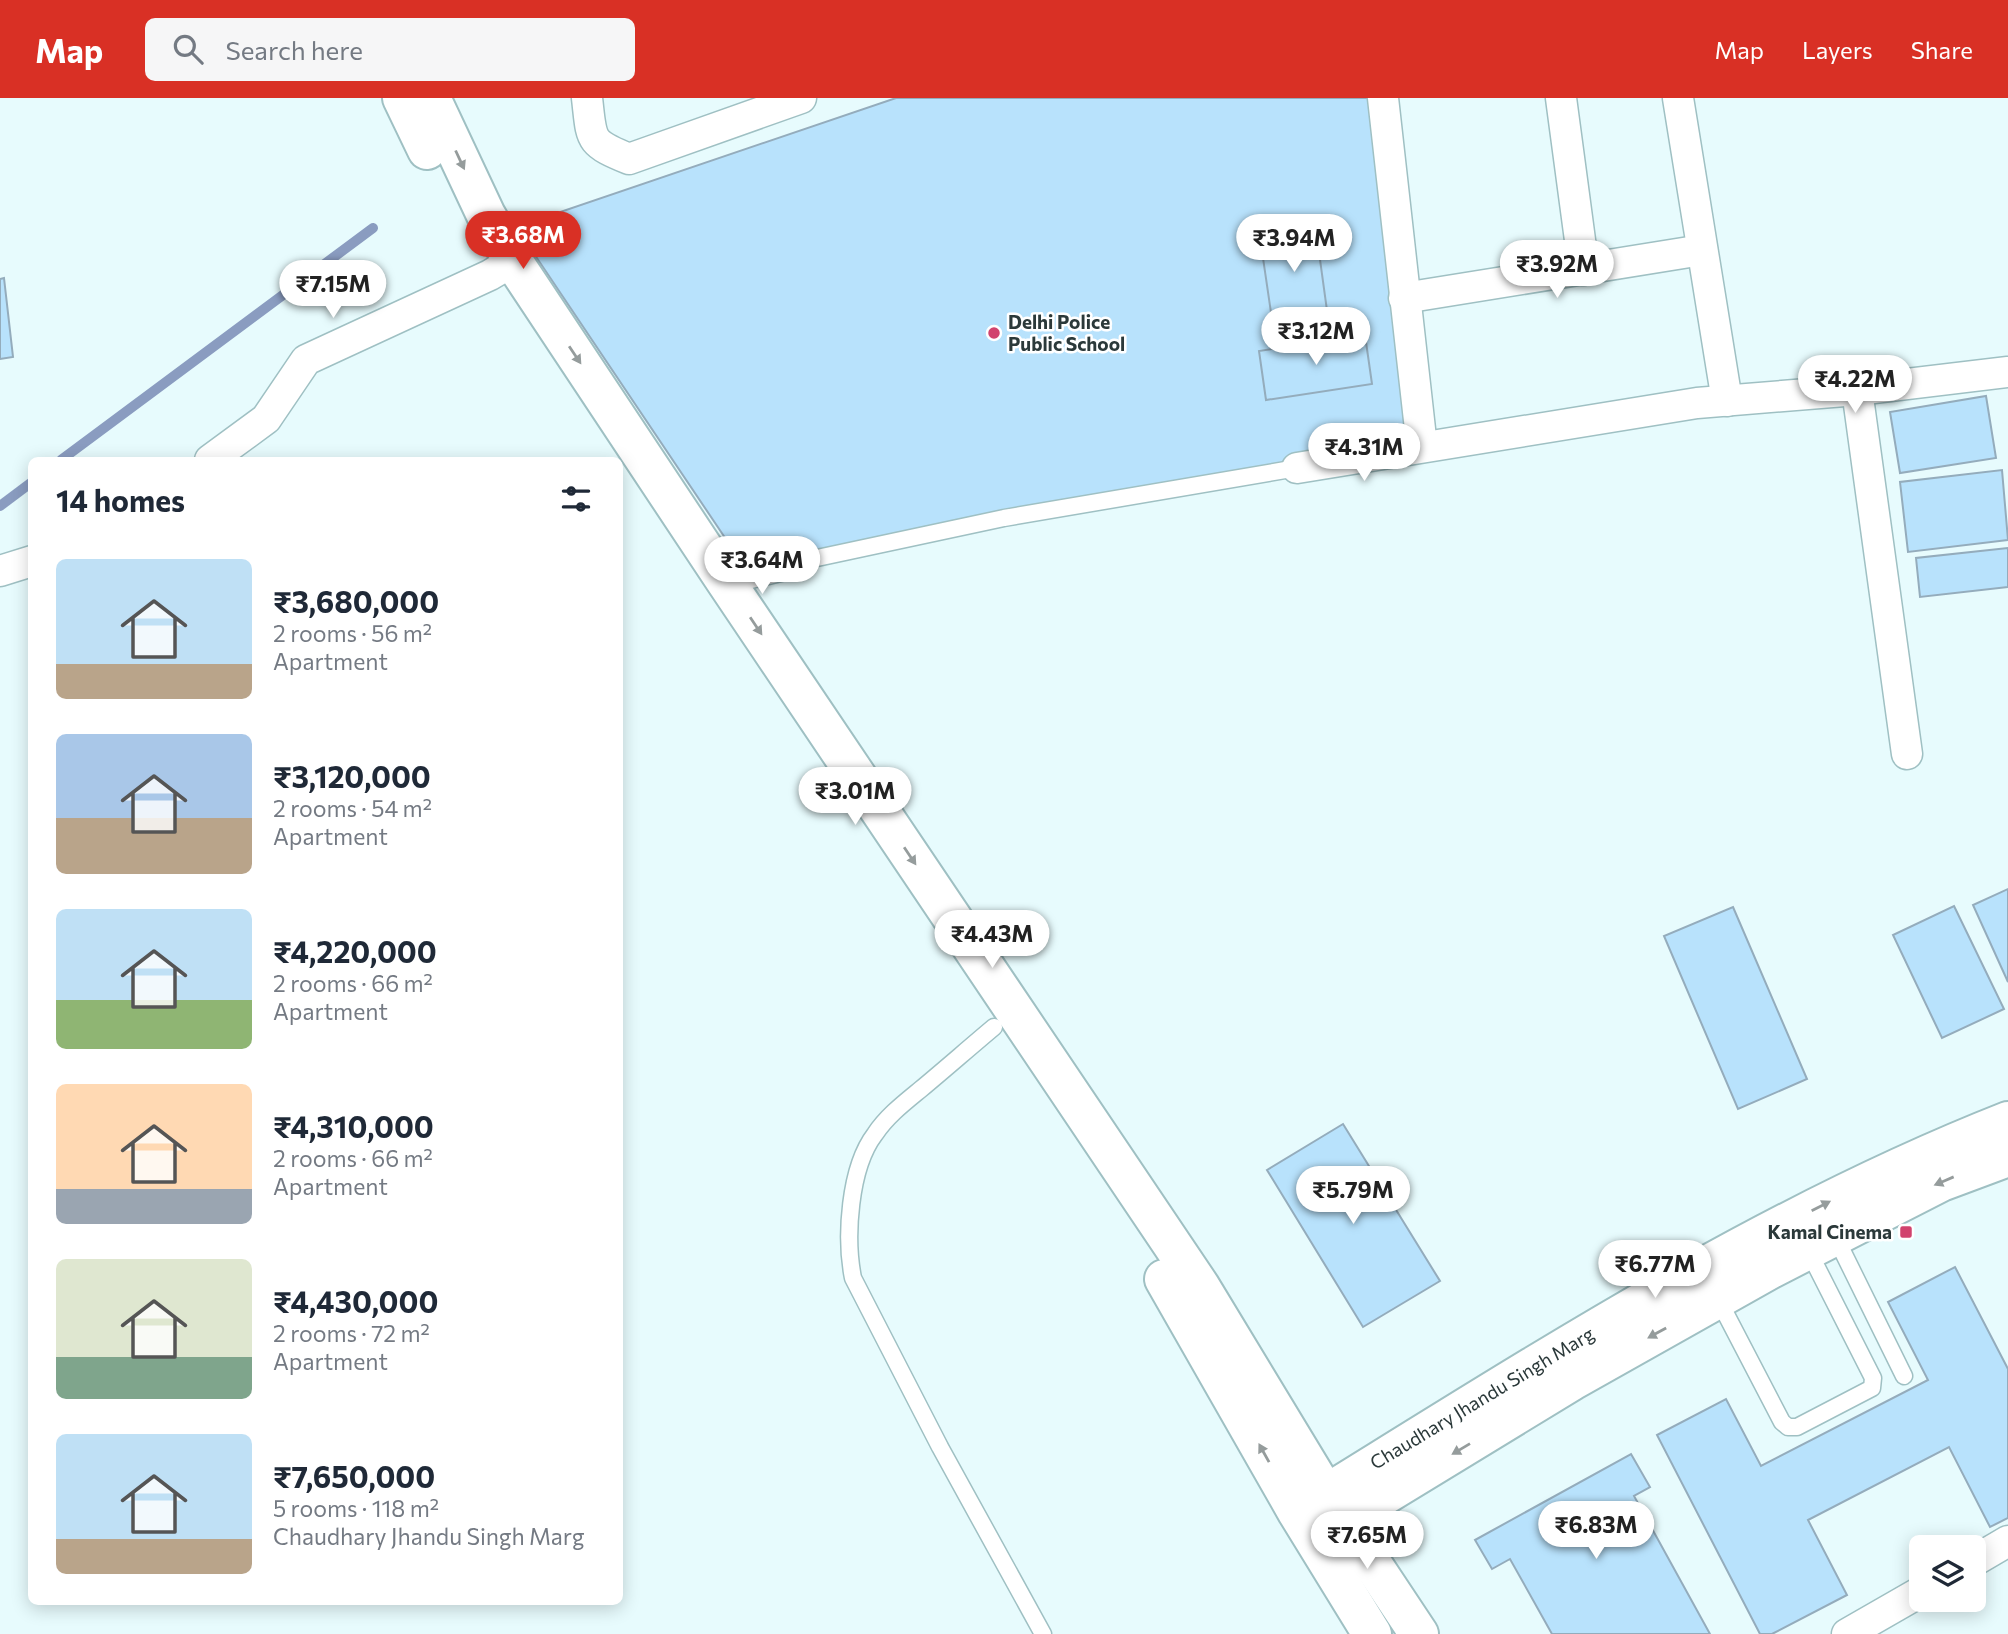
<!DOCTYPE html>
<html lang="en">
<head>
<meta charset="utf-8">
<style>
  :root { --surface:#fff; --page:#f6f6f7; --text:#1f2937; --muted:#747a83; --accent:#d93025 }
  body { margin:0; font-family:Commissioner,sans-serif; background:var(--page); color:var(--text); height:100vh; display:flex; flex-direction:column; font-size:26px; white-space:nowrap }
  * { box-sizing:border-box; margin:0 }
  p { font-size:23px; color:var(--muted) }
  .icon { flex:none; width:38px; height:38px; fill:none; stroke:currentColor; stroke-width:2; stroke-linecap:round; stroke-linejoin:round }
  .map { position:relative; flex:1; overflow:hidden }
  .drawer { position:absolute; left:28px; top:359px; width:595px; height:1148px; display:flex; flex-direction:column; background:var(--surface); border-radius:10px; box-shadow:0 4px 18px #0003 }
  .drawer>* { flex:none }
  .fabs { position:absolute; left:1909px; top:1437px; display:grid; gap:14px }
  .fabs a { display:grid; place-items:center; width:77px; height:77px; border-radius:10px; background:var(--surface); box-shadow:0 4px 18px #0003; font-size:35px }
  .price { position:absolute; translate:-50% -60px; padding:0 16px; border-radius:24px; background:#fff; color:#222; font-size:23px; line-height:46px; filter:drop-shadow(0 2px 4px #0008) }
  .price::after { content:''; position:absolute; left:50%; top:42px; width:21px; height:16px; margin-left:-10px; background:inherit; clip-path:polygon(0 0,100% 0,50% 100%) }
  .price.on { background:var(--accent); color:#fff }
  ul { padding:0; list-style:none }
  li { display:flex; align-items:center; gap:21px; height:175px; padding:0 28px }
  li span { display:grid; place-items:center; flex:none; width:196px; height:140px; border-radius:10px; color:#555 }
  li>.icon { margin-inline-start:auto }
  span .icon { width:84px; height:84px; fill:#fffc; stroke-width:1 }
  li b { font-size:30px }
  h2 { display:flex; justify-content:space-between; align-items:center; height:84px; padding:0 28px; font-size:30px }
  header { display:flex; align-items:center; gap:42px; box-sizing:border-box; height:98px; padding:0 35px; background:var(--accent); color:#fff }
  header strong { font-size:33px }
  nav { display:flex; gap:38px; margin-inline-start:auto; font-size:24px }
  .search { width:490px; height:63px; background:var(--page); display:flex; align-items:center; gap:18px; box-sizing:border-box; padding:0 24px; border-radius:10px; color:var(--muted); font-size:26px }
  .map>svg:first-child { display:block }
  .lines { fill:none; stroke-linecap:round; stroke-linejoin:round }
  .stream { stroke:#8a9cc0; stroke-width:10 }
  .building { fill:#b8e2fc; stroke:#94acbc; stroke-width:2 }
  .lane-casing { stroke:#9fc0c3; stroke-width:19 }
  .street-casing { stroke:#9fc0c3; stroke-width:33 }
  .secondary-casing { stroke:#9fc0c3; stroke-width:42 }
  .lane { stroke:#fff; stroke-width:16 }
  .street { stroke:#fff; stroke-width:30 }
  .secondary { stroke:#fff; stroke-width:38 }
  .oneway { fill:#959c9c }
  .poi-dot { fill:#d1436e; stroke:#fff; stroke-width:2.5 }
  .labels { text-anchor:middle; stroke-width:5; stroke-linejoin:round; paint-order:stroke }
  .poi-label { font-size:19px; font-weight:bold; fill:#2b393a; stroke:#fff; text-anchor:start }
  .street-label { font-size:19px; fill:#2b393a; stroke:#fff }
</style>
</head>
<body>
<header>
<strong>Map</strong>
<div class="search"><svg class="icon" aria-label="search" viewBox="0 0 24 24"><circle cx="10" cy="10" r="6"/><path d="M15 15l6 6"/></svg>Search here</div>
<nav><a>Map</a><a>Layers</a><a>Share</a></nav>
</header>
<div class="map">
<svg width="2008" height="1536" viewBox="0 0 2008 1536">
  <rect width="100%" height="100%" fill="#e7fbfd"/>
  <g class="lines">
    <g class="stream">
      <path d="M61 362 373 130"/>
      <path d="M0 408 32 384"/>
    </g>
  </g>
  <g class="building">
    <path d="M896 0H1376L1411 342 744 468 516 129Z"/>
    <path d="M1314 118 1329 227 1274 235 1258 126Z"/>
    <path d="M4 180 13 259 0 261V181Z"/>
    <path d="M1365 237 1372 286 1266 302 1259 253Z"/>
    <path d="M1986 298 1996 360 1900 375 1890 314Z"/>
    <path d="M2002 372 2008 442 1908 454 1900 384Z"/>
    <path d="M2008 450V489L1920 499 1916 460Z"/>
    <path d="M2008 791V884L1973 807Z"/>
    <path d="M1954 808 2004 911 1942 940 1893 837Z"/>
    <path d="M1733 809 1807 981 1738 1011 1664 838Z"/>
    <path d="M1343 1026 1440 1183 1363 1229 1267 1072Z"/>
    <path d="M1955 1169 2008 1271V1420L1990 1429 1949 1349 1808 1422 1847 1497 1772 1536H1760L1657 1337 1726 1301 1761 1368 1928 1282 1888 1204Z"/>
    <path d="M1631 1356 1650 1389 1634 1398 1710 1536H1552L1510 1461 1492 1471 1475 1442Z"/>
  </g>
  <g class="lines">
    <g class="lane-casing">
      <g id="lane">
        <path d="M789 466 1004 420 1297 370"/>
        <path d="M994 929C969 950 945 971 921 991 904 1005 887 1018 875 1036 849 1070 845 1140 853 1180L940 1349 1043 1536"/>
        <path d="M1835 1138 1904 1278"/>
        <path d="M1718 1201 1782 1324 1788 1329H1797L1872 1290 1873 1280 1808 1152"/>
      </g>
    </g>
    <g class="street-casing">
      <g id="street">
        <path d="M587 0C592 43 588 44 629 61L801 0"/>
        <path d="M1383 0 1422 349"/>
        <path d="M1561 0 1584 172"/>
        <path d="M1678 0 1727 303"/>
        <path d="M1404 200 1702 152"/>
        <path d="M1857 292 1907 656"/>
        <path d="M210 362 266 321 306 262 490 177 513 163"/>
        <path d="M1297 370 1697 305 1857 292 2008 274"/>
        <path d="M0 473 32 463"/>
        <path d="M724 481 789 466"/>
        <path d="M1974 1463 2008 1443"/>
        <path d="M1847 1536 1922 1493"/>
      </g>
    </g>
    <g class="secondary-casing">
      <g id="secondary">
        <path d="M402 0 427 52"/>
        <path d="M431 0 486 117 513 163 724 481 1200 1188 1326 1396 1419 1536"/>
        <path d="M1164 1181 1297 1414 1372 1536"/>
        <path d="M1305 1409C1532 1269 1759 1121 2008 1023"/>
        <path d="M1321 1436 1572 1283 1771 1171 1941 1084 2008 1059"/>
      </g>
    </g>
    <use href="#lane" class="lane"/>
    <use href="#street" class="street"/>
    <use href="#secondary" class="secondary"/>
  </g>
  <defs><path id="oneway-solid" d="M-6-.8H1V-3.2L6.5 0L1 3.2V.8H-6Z" transform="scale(1.75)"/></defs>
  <g class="oneway">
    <use href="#oneway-solid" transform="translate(460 62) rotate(65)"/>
    <use href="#oneway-solid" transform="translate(575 257) rotate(56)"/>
    <use href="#oneway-solid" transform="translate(756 528) rotate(56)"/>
    <use href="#oneway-solid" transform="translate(910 758) rotate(56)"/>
    <use href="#oneway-solid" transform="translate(1944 1083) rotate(157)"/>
    <use href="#oneway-solid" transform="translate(1821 1108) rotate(-27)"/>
    <use href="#oneway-solid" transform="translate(1657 1235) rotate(151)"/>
    <use href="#oneway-solid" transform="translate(1461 1351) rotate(149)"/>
    <use href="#oneway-solid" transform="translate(1264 1355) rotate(-119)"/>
  </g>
  <g class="poi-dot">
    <circle cx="994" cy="235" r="7"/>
    <rect x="1899" y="1127" width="14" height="14" rx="3.5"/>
  </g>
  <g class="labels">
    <g class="poi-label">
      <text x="1008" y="231">Delhi Police<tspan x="1008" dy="22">Public School</tspan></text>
      <text x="1892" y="1141" text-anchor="end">Kamal Cinema</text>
    </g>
    <g class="street-label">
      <text transform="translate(1482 1300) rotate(-31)" y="7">Chaudhary Jhandu Singh Marg</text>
    </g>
  </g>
</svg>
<div class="fabs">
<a><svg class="icon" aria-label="layers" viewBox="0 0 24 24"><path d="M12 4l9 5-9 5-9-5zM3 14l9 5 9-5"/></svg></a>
</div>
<b class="price on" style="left:523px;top:173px">₹3.68M</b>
<b class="price" style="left:1294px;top:176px">₹3.94M</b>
<b class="price" style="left:1557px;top:202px">₹3.92M</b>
<b class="price" style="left:333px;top:222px">₹7.15M</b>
<b class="price" style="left:1316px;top:269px">₹3.12M</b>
<b class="price" style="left:1855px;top:317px">₹4.22M</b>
<b class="price" style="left:1364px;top:385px">₹4.31M</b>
<b class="price" style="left:762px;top:498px">₹3.64M</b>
<b class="price" style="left:855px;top:729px">₹3.01M</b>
<b class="price" style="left:992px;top:872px">₹4.43M</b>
<b class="price" style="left:1353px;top:1128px">₹5.79M</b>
<b class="price" style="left:1655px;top:1202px">₹6.77M</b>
<b class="price" style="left:1596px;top:1463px">₹6.83M</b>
<b class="price" style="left:1367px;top:1473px">₹7.65M</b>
<section class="drawer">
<h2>14 homes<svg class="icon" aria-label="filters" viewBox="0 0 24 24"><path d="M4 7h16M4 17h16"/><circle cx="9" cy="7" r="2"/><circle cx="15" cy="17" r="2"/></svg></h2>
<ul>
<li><span style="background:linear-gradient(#bfe0f5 75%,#b9a48a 0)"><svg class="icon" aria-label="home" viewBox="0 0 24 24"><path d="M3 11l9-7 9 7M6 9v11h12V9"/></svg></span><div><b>₹3,680,000</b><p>2 rooms · 56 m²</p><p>Apartment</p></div></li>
<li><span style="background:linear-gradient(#a9c7e8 60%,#b9a48a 0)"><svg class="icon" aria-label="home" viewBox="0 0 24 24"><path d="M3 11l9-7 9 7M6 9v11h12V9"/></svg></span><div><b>₹3,120,000</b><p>2 rooms · 54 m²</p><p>Apartment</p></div></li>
<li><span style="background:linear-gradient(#bfe0f5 65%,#8fb573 0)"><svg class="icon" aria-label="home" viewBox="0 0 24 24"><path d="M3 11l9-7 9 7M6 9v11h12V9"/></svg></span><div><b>₹4,220,000</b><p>2 rooms · 66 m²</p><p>Apartment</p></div></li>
<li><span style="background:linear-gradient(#ffd9b3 75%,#9aa5b1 0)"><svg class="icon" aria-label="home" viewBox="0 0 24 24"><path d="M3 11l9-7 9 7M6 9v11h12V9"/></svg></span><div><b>₹4,310,000</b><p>2 rooms · 66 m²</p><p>Apartment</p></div></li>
<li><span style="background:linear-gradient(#dfe7d0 70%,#7fa58c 0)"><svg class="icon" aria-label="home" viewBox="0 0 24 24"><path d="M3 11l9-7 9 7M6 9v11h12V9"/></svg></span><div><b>₹4,430,000</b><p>2 rooms · 72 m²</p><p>Apartment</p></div></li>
<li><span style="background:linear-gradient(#bfe0f5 75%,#b9a48a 0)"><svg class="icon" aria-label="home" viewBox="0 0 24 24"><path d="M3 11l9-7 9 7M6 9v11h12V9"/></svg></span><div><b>₹7,650,000</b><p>5 rooms · 118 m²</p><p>Chaudhary Jhandu Singh Marg</p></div></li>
</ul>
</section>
</div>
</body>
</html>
